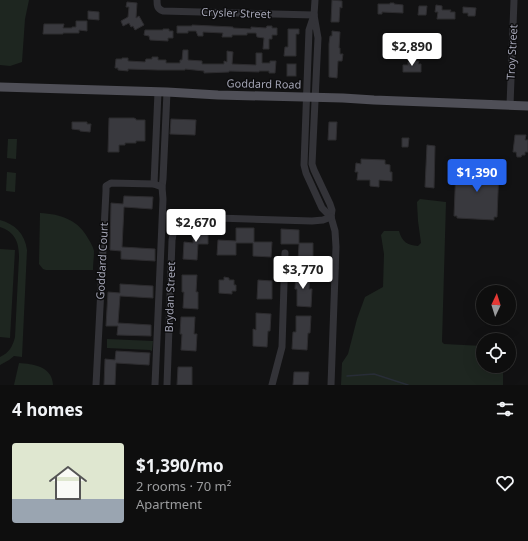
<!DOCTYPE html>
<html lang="en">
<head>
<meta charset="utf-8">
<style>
  :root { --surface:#0e0e0e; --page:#171717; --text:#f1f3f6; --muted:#9b9c9e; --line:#2e2e2e; --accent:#2563eb }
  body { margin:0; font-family:"Noto Sans",sans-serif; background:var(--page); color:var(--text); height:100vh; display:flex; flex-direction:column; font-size:15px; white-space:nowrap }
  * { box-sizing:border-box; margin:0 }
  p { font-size:13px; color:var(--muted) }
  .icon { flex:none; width:22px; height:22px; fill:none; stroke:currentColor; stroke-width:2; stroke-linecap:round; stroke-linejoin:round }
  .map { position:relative; height:385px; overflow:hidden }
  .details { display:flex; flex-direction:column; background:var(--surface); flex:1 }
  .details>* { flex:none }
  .needle { width:26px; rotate:4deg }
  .buttons { position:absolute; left:476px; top:285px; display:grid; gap:8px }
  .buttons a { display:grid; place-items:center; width:40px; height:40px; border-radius:50%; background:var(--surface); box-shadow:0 4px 16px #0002,0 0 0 1px var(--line); font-size:20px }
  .price { position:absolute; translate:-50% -34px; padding:0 9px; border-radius:4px; background:#fff; color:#222; font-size:13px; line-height:26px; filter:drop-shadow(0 1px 2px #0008) }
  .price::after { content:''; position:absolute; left:50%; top:24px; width:12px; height:9px; margin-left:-6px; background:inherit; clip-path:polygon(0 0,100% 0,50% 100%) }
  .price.on { background:var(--accent); color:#fff }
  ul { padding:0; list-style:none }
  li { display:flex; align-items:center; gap:12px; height:100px; padding:0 12px }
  li span { display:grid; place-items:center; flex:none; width:112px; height:80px; border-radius:4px; color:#555 }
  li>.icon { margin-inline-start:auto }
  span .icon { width:48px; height:48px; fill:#fffc; stroke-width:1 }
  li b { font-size:17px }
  h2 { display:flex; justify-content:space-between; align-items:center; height:48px; padding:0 12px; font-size:17px }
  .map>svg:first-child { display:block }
  .green { fill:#1e2620 }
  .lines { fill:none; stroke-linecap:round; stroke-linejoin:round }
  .stream { stroke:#282d37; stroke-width:1.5 }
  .building { fill:#39393e; stroke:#2d2c2f }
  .minor { stroke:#333338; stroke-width:7 }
  .major { stroke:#4f4f57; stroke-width:9 }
  .labels { text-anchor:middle; stroke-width:3; stroke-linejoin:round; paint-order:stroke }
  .street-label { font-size:11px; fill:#a3a4b4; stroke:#0d0d0e }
</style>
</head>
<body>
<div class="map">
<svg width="528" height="385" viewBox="0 0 528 385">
  <rect width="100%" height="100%" fill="#121213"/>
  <g class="green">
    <path d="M0 0H29L25 19 22 62 10 66 0 65Z"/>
    <path d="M8 139H17L16 159 7 158Z"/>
    <path d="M7 172 16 173 15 192 6 191Z"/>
    <path d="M420 199 446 202 442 342 444 344 483 346V366H503V385H341L342 363 348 354 357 319 365 297 383 287 384 254 381 235 384 231H399C402 242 407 245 418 246L421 243 418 221 417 202Z"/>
    <path d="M40 213C61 214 79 220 89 240 91 243 93 247 94 251 94 257 93 264 93 270H46L43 269 39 264Z"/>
    <path d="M0 220C15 224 25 234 27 250L22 357 14 356 9 360 0 365V357C9 353 13 346 15 337L19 257C19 242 15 232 0 227Z"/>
    <path d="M0 249 15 250 10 338 0 337Z"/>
    <path d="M107 339 153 341 152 351 150 350 107 348Z"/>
    <path d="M19 363C33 364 52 366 53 385H14Z"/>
  </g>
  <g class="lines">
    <path class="stream" d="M347 376 374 374 408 385"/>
  </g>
  <g class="building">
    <path d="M332 0 342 1V8L340 7 339 22H331Z"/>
    <path d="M127 2 137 3 136 18 139 16 144 25 135 30 133 26 131 27 129 23 123 26 121 21 128 17 129 7H126Z"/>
    <path d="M390 3H394V4L403 5V13L382 12V14H378V4H390Z"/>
    <path d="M436 5 442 6V10H451L450 12H455V19H437L438 12H435Z"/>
    <path d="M419 6H427L426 15H418Z"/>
    <path d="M463 7 476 8 475 16H468V13H463Z"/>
    <path d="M88 11 99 12V20L88 19Z"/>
    <path d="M76 21H87V31L79 30V33H63V34H43L44 24H64L63 28H72V27H76Z"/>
    <path d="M192 25 233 27V28L251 29V27L266 28 267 26H272V28H277V35H272V39H269V49H263L264 38 257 37 256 33H247V35H232V37H222L223 33 203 32V36H198L196 31H188V33H177V26H192Z"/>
    <path d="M163 29H169V31H173V38H168V41L150 40 149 36 144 35 145 30H163Z"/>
    <path d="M288 29H299V34H296V56H284L285 47H288Z"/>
    <path d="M332 31 340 32 339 48H340V54H343L342 61H338L337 78 329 77V44L330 36H332Z"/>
    <path d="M183 50H188V60L202 61V64H224V61L227 62V51L233 52 232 64 256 65V53H262V63H270V61H276L275 73H269V71H259V72L229 71V72L204 73V71L185 69V70H158L128 69V71L118 70V68H115L116 59H122V58H128V61L145 62 146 59H152V57H158V60H166V63H180V60H182Z"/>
    <path d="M411 61H419L418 64H421V72H403V65H408V62H411Z"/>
    <rect x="287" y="64" width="9" height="12"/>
    <path d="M109 118H134L136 119V120H145V141H136V143H125V145H119V152H108Z"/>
    <path d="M171 119 196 120 195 135 170 134Z"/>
    <path d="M72 122H87V124H91L90 132 80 131V130L72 129Z"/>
    <path d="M329 122H337L336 140H328Z"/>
    <path d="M515 135H526L525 140H528V152H525V155H522L521 157H517L516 152H513Z"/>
    <path d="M402 138H409L408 147H402Z"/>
    <path d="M427 145 435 146 434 188 425 187Z"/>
    <path d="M361 159 385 160V164L390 165V172H392V181L379 180V187L370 186V180H357L358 172H355L356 163 361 164Z"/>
    <path d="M474 165 493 166 492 168H499L497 217H494V220L457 218V216H454L456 167H474Z"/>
    <path d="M124 196 153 197 152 209 124 207 122 247 155 249V261L121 259V251L110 250 111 203 123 204Z"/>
    <path d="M194 226 208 227V244H198L197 260 183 259 184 242 193 243Z"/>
    <path d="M236 228H254V242H272L271 257 253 256V243H236V255H217L218 240 236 241Z"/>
    <path d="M281 229 299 230V243H313V261L298 260 299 244H281Z"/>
    <path d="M296 272 310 273 309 289H312L311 307 297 306V289H295Z"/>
    <path d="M182 275H197L196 292H198V309L183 308 184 292H182Z"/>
    <path d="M224 277 229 278V280H234V285H236V291H232V294L219 293V280H224Z"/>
    <path d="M258 280 272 281V299H257Z"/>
    <path d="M120 284 153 286V298L120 296 118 323 151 325V336L117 335 118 326H106L108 292 120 293Z"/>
    <path d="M256 313 271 314 270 331H268L267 347 253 346V329L256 330Z"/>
    <path d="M296 316H311L310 333H308L307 350 292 349 293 332H296Z"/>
    <path d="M181 317H195L194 334H197L196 351 181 350 182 334H180Z"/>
    <path d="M116 351 150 353 149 365 116 363 115 385H104L105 359 115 360Z"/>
    <path d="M178 367H192V385H177Z"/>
    <path d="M294 372H309L308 385H293Z"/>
  </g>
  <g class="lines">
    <g class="minor">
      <path d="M157 0C157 5 157 9 163 11L314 15"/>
      <path d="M315 0 314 15 318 38 312 164 314 170 330 204 332 210 331 217"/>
      <path d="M314 15 309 30 304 165 306 173 322 208 331 217 335 231 336 247 331 385"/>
      <path d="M510 105 514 0"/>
      <path d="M154 184 158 92"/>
      <path d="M162 187 163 179 167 92"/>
      <path d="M285 267 335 268"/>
      <path d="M96 385 106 191V186L111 183 154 184 162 187 163 199 155 385"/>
      <path d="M167 385 172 240C174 230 174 219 186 217L312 221 323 220 331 217"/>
      <path d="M272 385 282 347 285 253"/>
    </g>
    <path class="major" d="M0 87 167 92 218 95 343 98 374 100 528 106"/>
  </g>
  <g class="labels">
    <g class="street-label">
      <text transform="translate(236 13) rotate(2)" y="4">Crysler Street</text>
      <text transform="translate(512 52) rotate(-87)" y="4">Troy Street</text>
      <text transform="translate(264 84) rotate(1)" y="4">Goddard Road</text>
      <text transform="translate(102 261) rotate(-87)" y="4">Goddard Court</text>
      <text transform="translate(170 297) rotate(-88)" y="4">Brydan Street</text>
    </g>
  </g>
</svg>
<div class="buttons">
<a><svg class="needle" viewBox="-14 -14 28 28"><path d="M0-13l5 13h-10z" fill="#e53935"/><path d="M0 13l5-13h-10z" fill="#9b9c9e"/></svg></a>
<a><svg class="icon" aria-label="locate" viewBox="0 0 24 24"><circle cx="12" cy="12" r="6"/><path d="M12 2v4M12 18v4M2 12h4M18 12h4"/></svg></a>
</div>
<b class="price" style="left:412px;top:67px">$2,890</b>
<b class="price on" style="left:477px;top:193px">$1,390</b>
<b class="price" style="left:196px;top:243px">$2,670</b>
<b class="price" style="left:303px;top:290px">$3,770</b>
</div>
<section class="details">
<h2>4 homes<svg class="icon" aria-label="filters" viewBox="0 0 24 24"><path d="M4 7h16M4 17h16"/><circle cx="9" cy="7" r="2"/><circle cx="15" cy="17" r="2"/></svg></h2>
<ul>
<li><span style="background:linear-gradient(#dfe7d0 70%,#9aa5b1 0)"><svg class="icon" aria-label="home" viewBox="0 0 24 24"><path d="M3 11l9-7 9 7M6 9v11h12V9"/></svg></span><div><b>$1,390/mo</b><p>2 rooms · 70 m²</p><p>Apartment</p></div><svg class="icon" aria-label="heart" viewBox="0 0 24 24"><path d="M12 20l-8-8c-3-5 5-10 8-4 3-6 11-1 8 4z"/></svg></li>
</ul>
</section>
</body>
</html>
